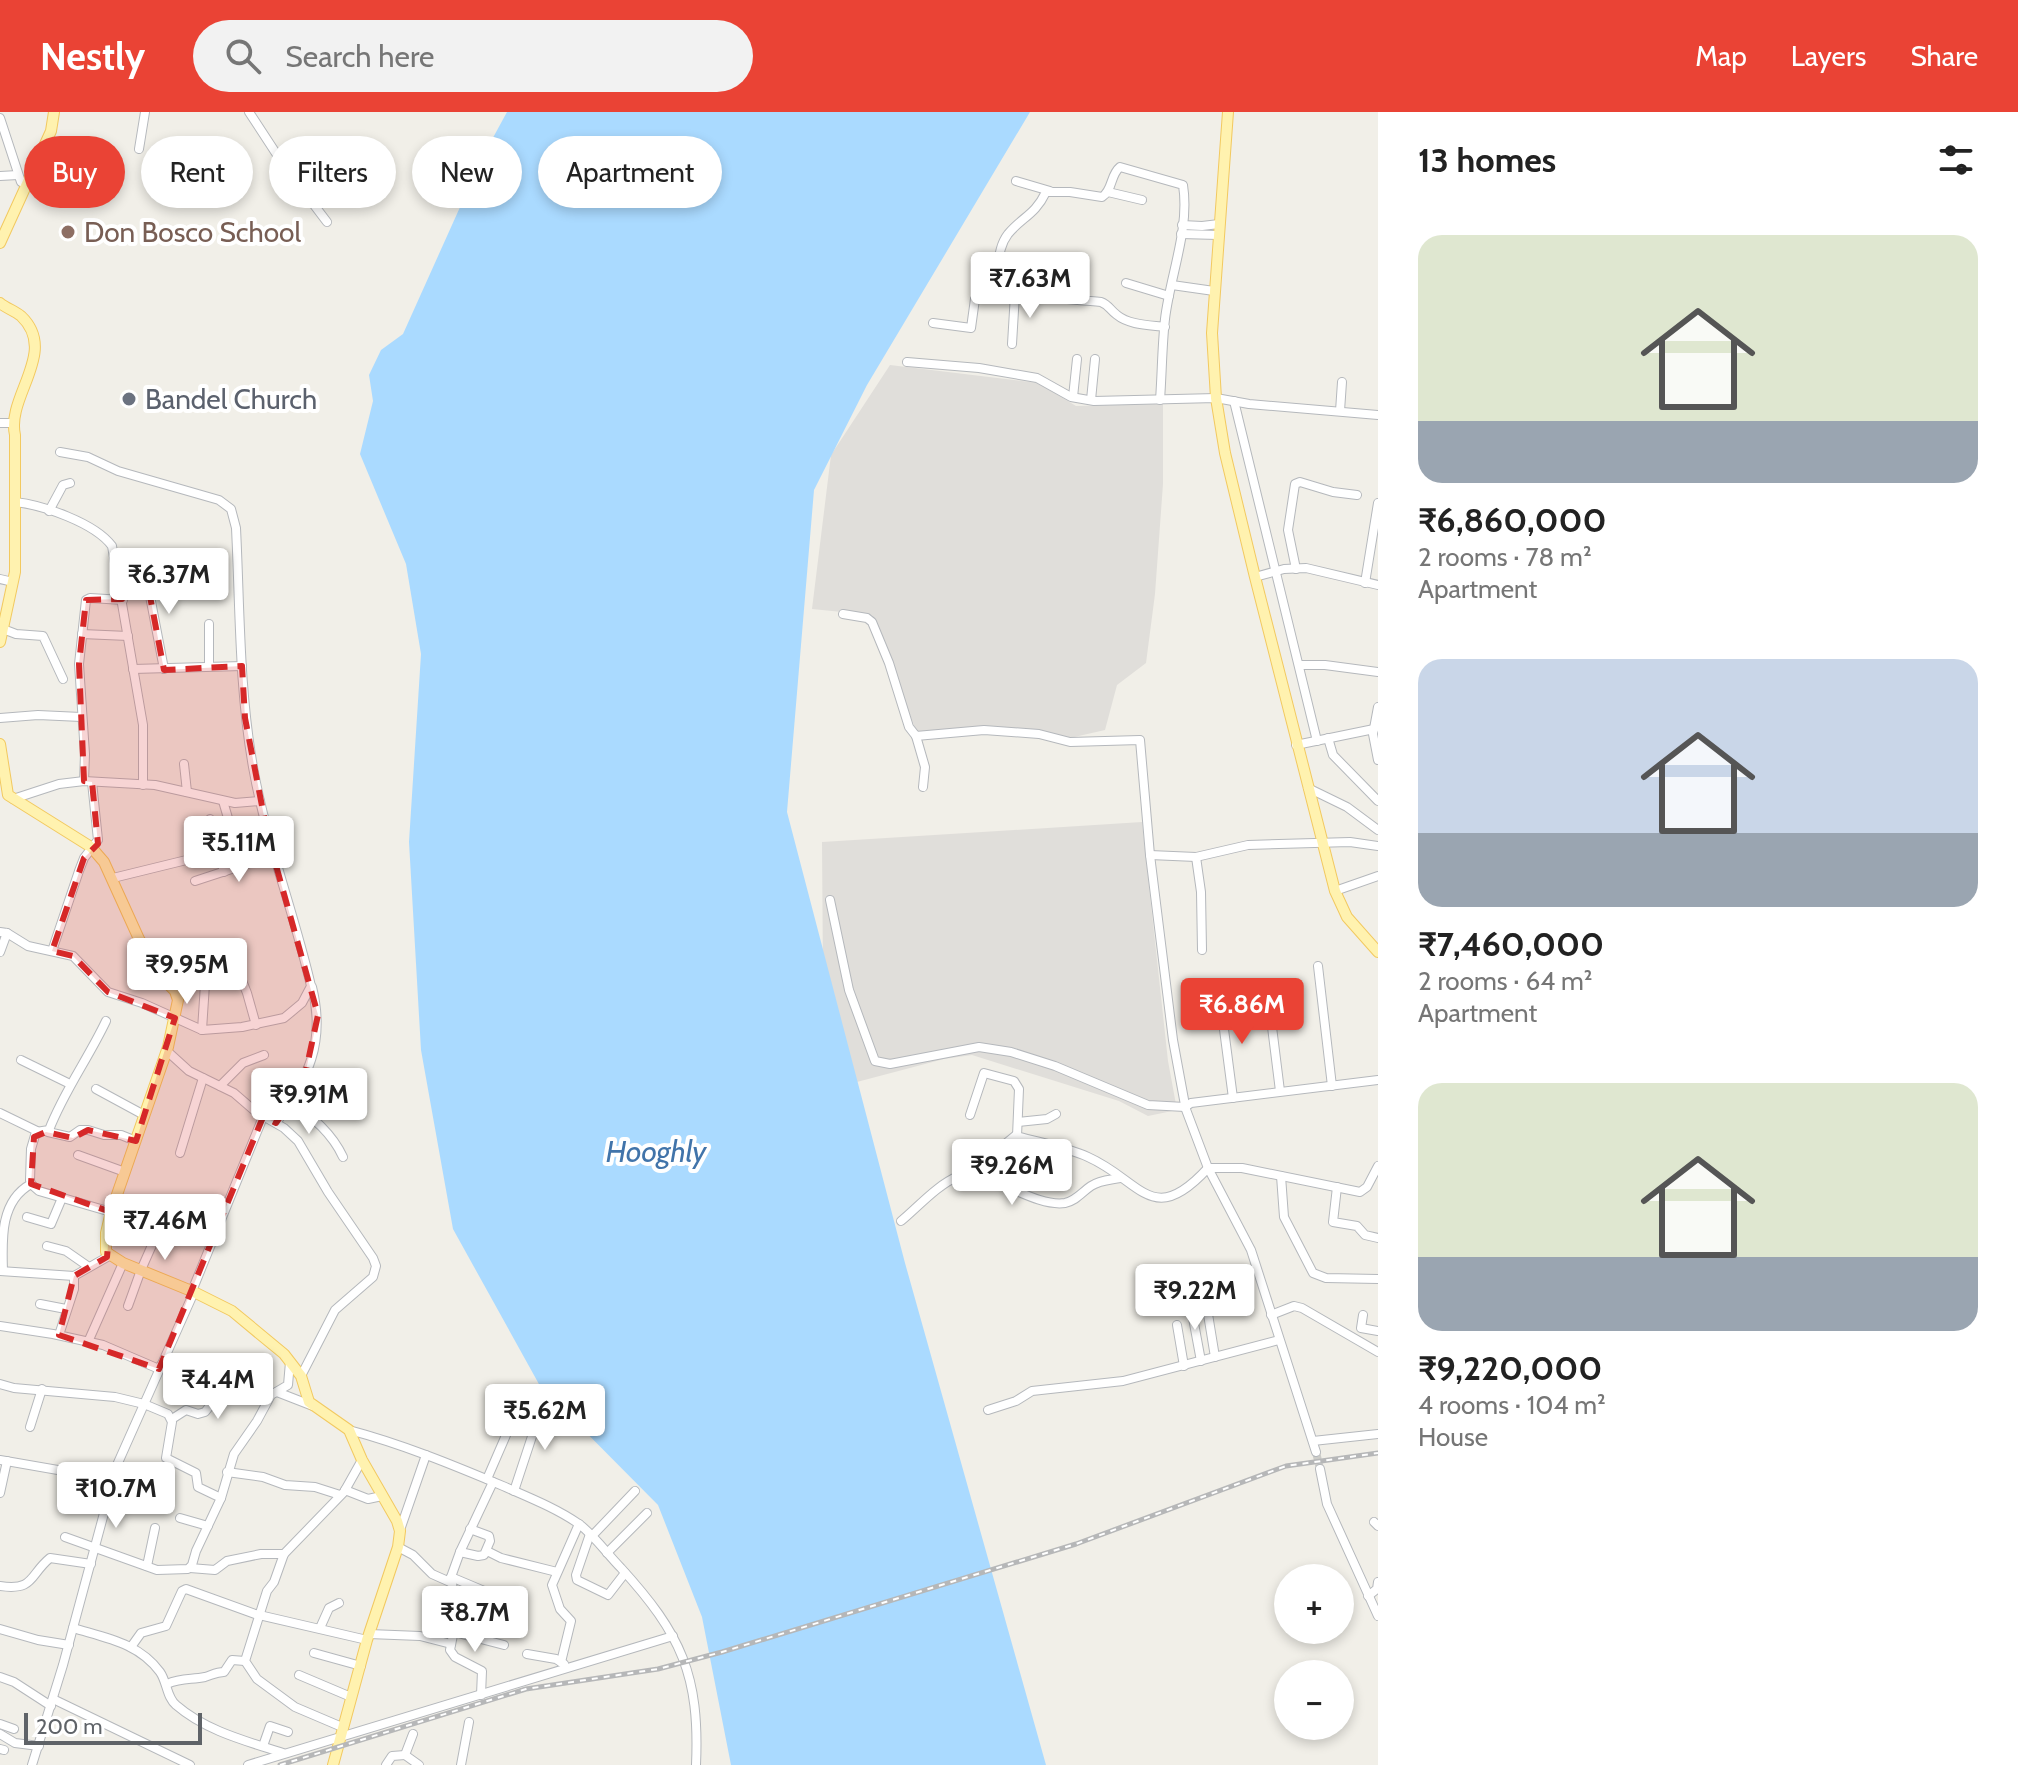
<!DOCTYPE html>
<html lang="en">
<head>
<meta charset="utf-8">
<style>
  :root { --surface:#fff; --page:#f2f2f2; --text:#222; --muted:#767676; --accent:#ea4335 }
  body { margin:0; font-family:Cabin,sans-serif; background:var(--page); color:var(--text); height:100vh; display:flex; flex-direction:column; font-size:30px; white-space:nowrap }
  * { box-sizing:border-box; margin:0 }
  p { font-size:26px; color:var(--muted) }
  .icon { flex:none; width:44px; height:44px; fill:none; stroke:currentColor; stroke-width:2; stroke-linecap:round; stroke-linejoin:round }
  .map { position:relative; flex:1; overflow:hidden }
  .panel { display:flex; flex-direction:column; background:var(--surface); width:640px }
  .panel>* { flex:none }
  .banner { position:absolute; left:24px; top:24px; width:760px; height:72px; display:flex; gap:16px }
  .buttons { position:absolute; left:1274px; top:1452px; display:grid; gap:16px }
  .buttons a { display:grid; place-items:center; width:80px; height:80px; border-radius:50%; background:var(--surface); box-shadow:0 4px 12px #0003; font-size:40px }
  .scale { position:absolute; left:24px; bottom:20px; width:178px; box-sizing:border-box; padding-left:8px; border:4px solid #5f6368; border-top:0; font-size:22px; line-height:28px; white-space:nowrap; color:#5f6368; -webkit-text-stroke:6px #fff; paint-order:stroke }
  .price { position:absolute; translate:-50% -68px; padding:0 18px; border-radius:8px; background:#fff; color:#222; font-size:26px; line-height:52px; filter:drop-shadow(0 2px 4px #0008) }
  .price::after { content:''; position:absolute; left:50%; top:48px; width:24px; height:18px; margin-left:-12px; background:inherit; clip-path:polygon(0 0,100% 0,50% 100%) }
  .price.selected { background:var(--accent); color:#fff }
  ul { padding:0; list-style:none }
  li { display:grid; align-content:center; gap:16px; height:424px; padding:0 40px }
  li span { display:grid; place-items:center; height:248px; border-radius:24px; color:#555 }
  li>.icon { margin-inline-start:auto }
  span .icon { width:144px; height:144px; fill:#fffc; stroke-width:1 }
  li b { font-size:34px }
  h2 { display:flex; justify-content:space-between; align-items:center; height:96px; padding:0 40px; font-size:34px }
  .pill { padding:0 28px; border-radius:36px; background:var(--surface); box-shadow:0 4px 12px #0003; font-size:28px; line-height:72px }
  .pill.selected { background:var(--accent); color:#fff }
  header { display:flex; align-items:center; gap:48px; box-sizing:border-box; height:112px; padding:0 40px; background:var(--accent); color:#fff }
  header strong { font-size:38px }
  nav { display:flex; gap:44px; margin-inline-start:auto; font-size:28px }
  .search { width:560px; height:72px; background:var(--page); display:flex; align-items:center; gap:20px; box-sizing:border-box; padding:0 28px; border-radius:44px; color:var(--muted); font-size:30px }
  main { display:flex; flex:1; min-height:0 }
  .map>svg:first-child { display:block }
  .industrial { fill:#e0deda }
  .water { fill:#aadaff }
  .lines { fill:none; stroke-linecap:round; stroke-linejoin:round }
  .minor-tunnel { stroke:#ccccc8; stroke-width:8; stroke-dasharray:8 4; stroke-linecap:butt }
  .minor-casing { stroke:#b5b8bc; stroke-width:10 }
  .major-casing { stroke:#f2c960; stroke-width:12 }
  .minor { stroke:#fff; stroke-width:8 }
  .major { stroke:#fff2af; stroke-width:10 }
  .rail-casing { stroke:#b6b7b8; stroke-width:5 }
  .rail { stroke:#fff; stroke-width:2; stroke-dasharray:6; stroke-linecap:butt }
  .marked { fill:#d62828; fill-opacity:0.2; stroke:#d62828; stroke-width:6; stroke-dasharray:16 10; stroke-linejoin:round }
  .education-dot { fill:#8d6e63; stroke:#fff; stroke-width:3 }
  .worship-dot { fill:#6b7280; stroke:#fff; stroke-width:3 }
  .labels { text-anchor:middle; stroke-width:8; stroke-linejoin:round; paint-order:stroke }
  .education-label { font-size:28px; fill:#785e54; stroke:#fff; text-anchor:start }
  .worship-label { font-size:28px; fill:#5b616d; stroke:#fff; text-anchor:start }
  .water-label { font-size:30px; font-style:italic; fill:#4174aa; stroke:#fff }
</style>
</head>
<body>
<header>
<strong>Nestly</strong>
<div class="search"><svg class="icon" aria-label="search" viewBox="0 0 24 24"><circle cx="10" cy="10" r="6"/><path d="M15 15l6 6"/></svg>Search here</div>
<nav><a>Map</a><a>Layers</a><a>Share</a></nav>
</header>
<main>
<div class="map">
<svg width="1378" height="1653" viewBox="0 0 1378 1653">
  <rect width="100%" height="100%" fill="#f1efe8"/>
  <g class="industrial">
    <path d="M890 253 1038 271 1076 294 1163 292V372L1155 482 1146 551 1117 573 1105 618 1061 628 991 617 917 621 872 503 812 497 831 343Z"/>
    <path d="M1142 710 1168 949 1177 998 1148 1004 1119 989 972 943 944 947 853 971 823 866 822 730Z"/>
  </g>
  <path class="water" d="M507 0H1030L867 273 814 378 787 700 905 1151 1046 1653H731L702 1505 658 1393 540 1274 453 1117 421 938 409 730 421 542 406 452 360 342 373 289 369 263 381 238 403 222 483 44Z"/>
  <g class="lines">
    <path class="minor-tunnel" d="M1316 1340 1320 1357"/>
    <g class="minor-casing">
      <g id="minor">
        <path d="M249 0 283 52 327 110"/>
        <path d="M0 6 21 70 25 72"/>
        <path d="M139 37 145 0"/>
        <path d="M0 64 18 63"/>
        <path d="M1016 69 1050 79"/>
        <path d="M1108 80 1142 88"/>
        <path d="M1182 113 1202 114 1219 112"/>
        <path d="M1181 122 1218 123"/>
        <path d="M1126 171 1169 184"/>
        <path d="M1172 173 1214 179"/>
        <path d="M933 211 971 216 975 187 978 184 1018 180"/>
        <path d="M1012 232 1015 182"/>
        <path d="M907 250 979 256 1037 266 1071 285 1094 289 1216 286 1249 292 1378 303"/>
        <path d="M1073 285 1077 247"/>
        <path d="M1091 288 1095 247"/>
        <path d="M1160 288C1162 261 1162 234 1165 207 1170 164 1190 117 1183 73L1120 55C1110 63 1113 78 1102 85L1070 80H1046C1035 103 1022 105 1008 122 995 139 994 173 1019 180 1041 187 1077 187 1101 190 1109 193 1110 198 1117 203 1129 213 1150 213 1165 215"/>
        <path d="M1234 289 1317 629"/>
        <path d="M1340 299 1342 270"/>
        <path d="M0 311H13"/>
        <path d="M15 390C43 393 95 411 112 434L143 613V673"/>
        <path d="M49 399 63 373 70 371"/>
        <path d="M116 443 141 451 145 458 164 557"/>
        <path d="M1296 457 1288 418 1295 372 1300 370 1333 380 1357 383"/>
        <path d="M1255 465 1284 457 1306 456 1378 473"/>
        <path d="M0 467 13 470"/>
        <path d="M1365 471 1378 391"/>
        <path d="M843 502 867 506 872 510 889 551 909 615 916 624 984 618 1039 622 1070 630 1140 628 1150 743 1173 928 1185 993"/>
        <path d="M3 517 16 522 43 524 63 567"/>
        <path d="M82 522 128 524"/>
        <path d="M1299 553H1325L1378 560"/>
        <path d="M209 554V512"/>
        <path d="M133 557 242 554"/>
        <path d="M0 606 38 603 81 605"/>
        <path d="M916 624 925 655 923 675"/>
        <path d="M1328 626 1333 643 1378 689"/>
        <path d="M1296 633 1374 617"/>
        <path d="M1378 648 1373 622 1378 595"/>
        <path d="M184 652 187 680"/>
        <path d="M84 669 85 642 79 552 86 488 90 486 123 488"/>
        <path d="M1308 676 1347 695 1378 718"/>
        <path d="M13 687 59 672 84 669 155 673 235 691 260 689"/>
        <path d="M223 689 242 754"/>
        <path d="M210 707 224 760"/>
        <path d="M1150 743 1196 745 1248 733 1350 730 1378 734"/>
        <path d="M1196 745 1201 780 1202 838"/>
        <path d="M113 766 219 740"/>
        <path d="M195 769 274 743"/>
        <path d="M1335 779 1378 764"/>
        <path d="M830 788 849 878 875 949 890 952 979 935 1011 940 1055 954 1148 993 1185 995"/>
        <path d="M0 820 7 821 28 834 73 844 108 880 142 891 202 918 242 915 284 906 302 891 311 874C294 800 266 729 253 655 239 576 240 496 236 416L231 397 219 388 118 359 88 345 60 340"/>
        <path d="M227 831 247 881 256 913"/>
        <path d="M52 839 79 759 84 746 98 728 92 670"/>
        <path d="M0 840 7 821"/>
        <path d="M1318 854 1332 974"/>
        <path d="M175 879 181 870V839L215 837"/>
        <path d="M1220 887 1233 986"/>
        <path d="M1271 907 1280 979"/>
        <path d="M106 909C88 947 64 979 49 1018L36 1020 31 1037 30 1068 31 1072 39 1079 111 1100"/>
        <path d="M202 918 205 872"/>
        <path d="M167 939 189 959 234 981 256 1000 284 1016 298 1029 328 1080 373 1146 376 1154 373 1165 335 1198 301 1264"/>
        <path d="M21 948 70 972"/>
        <path d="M220 974 243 951 264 943"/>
        <path d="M96 977 144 1003"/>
        <path d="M292 990C313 1006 332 1021 343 1045"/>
        <path d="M0 1001 37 1019"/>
        <path d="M970 1003 984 961 1014 969 1019 977 1017 1024C1041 1031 1066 1035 1088 1045 1142 1069 1152 1117 1208 1056H1242L1360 1080 1367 1075 1378 1054"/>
        <path d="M1018 1010 1047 1007 1056 1002"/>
        <path d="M276 1011C308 966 326 931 312 875"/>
        <path d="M48 1020 70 1025 80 1018H88L104 1023H121L136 1029"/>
        <path d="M180 1041 203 966"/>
        <path d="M78 1043 125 1060"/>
        <path d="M1281 1064 1284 1105 1313 1161 1326 1166 1378 1167"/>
        <path d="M985 1066 1005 1032 1016 1023"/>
        <path d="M1337 1075 1333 1110 1357 1114 1365 1123 1378 1126"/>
        <path d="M27 1105 51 1112 62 1086"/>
        <path d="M901 1109C918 1095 938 1072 959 1064 985 1055 1033 1096 1065 1091 1076 1089 1082 1080 1091 1074 1100 1068 1110 1068 1120 1066"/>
        <path d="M47 1134 66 1139 89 1155"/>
        <path d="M0 1159 74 1164 109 1144"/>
        <path d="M3 1159C2 1127 0 1089 31 1072"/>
        <path d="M192 1179 263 1005"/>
        <path d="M1206 1190 1215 1245"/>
        <path d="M40 1192 66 1197"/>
        <path d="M128 1194 141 1158 164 1106 171 1105 215 1122"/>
        <path d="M1271 1203 1294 1194 1302 1196 1378 1240"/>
        <path d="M1363 1203 1361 1216 1378 1219"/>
        <path d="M1193 1206 1201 1249"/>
        <path d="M1177 1213 1184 1254"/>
        <path d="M0 1214 53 1222 103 1233 159 1257"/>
        <path d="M59 1223 74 1177V1164"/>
        <path d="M88 1230 123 1151"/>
        <path d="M210 1248 221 1253 230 1264 267 1289"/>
        <path d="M161 1253 182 1263"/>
        <path d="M0 1272 14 1276 115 1285 144 1292 168 1302 172 1310 166 1346 196 1361 198 1375 221 1386 196 1439 192 1453 188 1457 157 1458 65 1425"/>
        <path d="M277 1280 313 1294"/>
        <path d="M988 1298 1016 1289 1032 1279 1123 1269 1279 1228"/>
        <path d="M172 1307 186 1298 198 1302 205 1300 232 1266"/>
        <path d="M30 1315 42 1277"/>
        <path d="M349 1318C402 1332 453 1353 503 1374 528 1385 556 1396 579 1412 595 1424 607 1442 621 1456 681 1522 700 1563 696 1653"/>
        <path d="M1313 1329 1378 1322"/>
        <path d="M1316 1340 1251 1138 1208 1056 1185 995 1191 991 1378 968"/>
        <path d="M0 1348 75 1361 111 1371"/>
        <path d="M1320 1357 1327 1392 1378 1504"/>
        <path d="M227 1360 263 1365 285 1373 315 1375 340 1383"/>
        <path d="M487 1367 513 1307"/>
        <path d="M345 1378 368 1387 382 1384"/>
        <path d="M514 1379 543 1291"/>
        <path d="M0 1381 7 1349"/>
        <path d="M221 1386 234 1342 257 1309 271 1283 288 1273 290 1250"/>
        <path d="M180 1406 208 1414"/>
        <path d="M1374 1410 1378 1414"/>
        <path d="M400 1418 426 1343"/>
        <path d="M590 1422 576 1463 577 1468 608 1483 625 1461"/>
        <path d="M592 1424 635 1379"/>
        <path d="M398 1435 413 1443 432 1462 450 1470"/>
        <path d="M487 1439 501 1446 557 1460"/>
        <path d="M460 1440 478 1444 484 1443 490 1429 489 1424 470 1417"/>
        <path d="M607 1441 647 1401"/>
        <path d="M147 1454 155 1416"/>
        <path d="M190 1456 215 1458 227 1449 261 1442H284"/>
        <path d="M451 1465 489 1481"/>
        <path d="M0 1474C35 1479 29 1463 50 1446L91 1452"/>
        <path d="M1368 1484 1377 1477 1378 1470"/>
        <path d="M73 1516C106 1526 139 1531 160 1560 167 1570 167 1586 176 1593 206 1619 246 1629 283 1641"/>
        <path d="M320 1516 329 1496 339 1491"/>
        <path d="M0 1517 38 1528 69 1533"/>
        <path d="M454 1520 504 1533"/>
        <path d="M369 1522 420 1524 451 1532"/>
        <path d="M131 1535 141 1521 166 1514 182 1479 186 1477 255 1502 367 1528"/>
        <path d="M314 1541 361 1554"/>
        <path d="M527 1542 556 1547 564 1552"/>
        <path d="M561 1550 571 1509 560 1497 552 1473 579 1412"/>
        <path d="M299 1563 351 1585"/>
        <path d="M0 1565 14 1570 51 1594"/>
        <path d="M167 1572C182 1565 191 1568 205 1565 212 1563 216 1560 224 1560L232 1548 245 1549"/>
        <path d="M481 1583 482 1559 455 1545 450 1538 457 1503 451 1465 460 1440 493 1370"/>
        <path d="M53 1587 190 1653"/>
        <path d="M0 1612 14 1617"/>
        <path d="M342 1615 295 1595 257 1567 245 1549 267 1479 274 1470 284 1442 344 1380 362 1348"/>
        <path d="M0 1622 15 1631 39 1634"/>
        <path d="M413 1622 405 1643 419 1653"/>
        <path d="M263 1634 270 1614 288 1620"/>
        <path d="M0 1637 4 1638"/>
        <path d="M32 1653 63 1553 117 1353 194 1180"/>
        <path d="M248 1653 673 1524"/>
        <path d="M386 1653 392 1644 405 1643"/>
        <path d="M461 1653 469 1610"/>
      </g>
    </g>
    <g class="major-casing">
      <g id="major">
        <path d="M1228 0 1212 221 1216 286 1225 341 1255 465 1335 779 1347 805 1378 840"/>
        <path d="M0 131 51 19 54 0"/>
        <path d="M0 191C6 196 15 199 21 204 59 240 6 284 15 323V460L0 530"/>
        <path d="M0 632 8 683 91 735 104 750 139 827 160 864 175 879 178 888 168 935 111 1100 106 1121V1140L123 1151 194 1180 232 1199 284 1242 301 1264 309 1290 349 1318 362 1348 397 1409 400 1419 398 1435 367 1528 333 1653"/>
      </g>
    </g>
    <use href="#minor" class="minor"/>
    <use href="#major" class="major"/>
    <g class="rail-casing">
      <path id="rail" d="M280 1653 526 1577 658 1557 722 1540 1076 1432 1286 1354 1378 1341"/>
    </g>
    <use href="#rail" class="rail"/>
  </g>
  <path class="marked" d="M116 443 145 458 164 558 242 554 245 606 268 725 318 903 303 972 276 1011 263 1005 159 1257 59 1223 74 1164 107 1145 111 1100 31 1072 34 1025 46 1020 73 1026 88 1018 136 1029 175 906 108 880 73 844 52 839 84 746 98 732 92 670 84 669 79 552 86 488 122 487Z"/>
  <circle class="education-dot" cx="68" cy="120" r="8"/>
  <circle class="worship-dot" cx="129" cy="287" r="8"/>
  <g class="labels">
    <g class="education-label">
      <text x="84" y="130">Don Bosco School</text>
    </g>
    <g class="worship-label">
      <text x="145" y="297">Bandel Church</text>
    </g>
    <g class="water-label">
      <text x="656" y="1050">Hooghly</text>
    </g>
  </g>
</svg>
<div class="buttons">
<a>+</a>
<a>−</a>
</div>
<div class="scale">200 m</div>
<b class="price" style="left:1030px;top:208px">₹7.63M</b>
<b class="price" style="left:169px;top:504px">₹6.37M</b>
<b class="price" style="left:239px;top:772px">₹5.11M</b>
<b class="price" style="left:187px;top:894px">₹9.95M</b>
<b class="price selected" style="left:1242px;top:934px">₹6.86M</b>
<b class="price" style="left:309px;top:1024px">₹9.91M</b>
<b class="price" style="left:1012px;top:1095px">₹9.26M</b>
<b class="price" style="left:165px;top:1150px">₹7.46M</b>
<b class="price" style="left:1195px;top:1220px">₹9.22M</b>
<b class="price" style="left:218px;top:1309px">₹4.4M</b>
<b class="price" style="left:545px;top:1340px">₹5.62M</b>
<b class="price" style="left:116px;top:1418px">₹10.7M</b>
<b class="price" style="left:475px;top:1542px">₹8.7M</b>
<div class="banner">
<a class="pill selected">Buy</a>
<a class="pill">Rent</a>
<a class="pill">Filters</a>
<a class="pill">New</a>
<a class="pill">Apartment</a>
</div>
</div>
<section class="panel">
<h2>13 homes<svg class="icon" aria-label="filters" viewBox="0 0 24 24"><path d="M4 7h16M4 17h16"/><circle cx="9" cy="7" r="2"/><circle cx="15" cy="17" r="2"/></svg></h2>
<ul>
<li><span style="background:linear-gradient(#dfe7d0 75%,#9aa5b1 0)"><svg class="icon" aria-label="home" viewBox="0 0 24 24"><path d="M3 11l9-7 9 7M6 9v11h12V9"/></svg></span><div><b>₹6,860,000</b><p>2 rooms · 78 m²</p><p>Apartment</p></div></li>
<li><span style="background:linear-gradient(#c9d6e8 70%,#9aa5b1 0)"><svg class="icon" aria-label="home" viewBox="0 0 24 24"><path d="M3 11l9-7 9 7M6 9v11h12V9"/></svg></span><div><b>₹7,460,000</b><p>2 rooms · 64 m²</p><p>Apartment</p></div></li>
<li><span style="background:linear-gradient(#dfe7d0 70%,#9aa5b1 0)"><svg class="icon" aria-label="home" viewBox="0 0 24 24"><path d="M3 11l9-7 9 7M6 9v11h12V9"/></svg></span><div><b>₹9,220,000</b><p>4 rooms · 104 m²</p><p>House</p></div></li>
</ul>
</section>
</main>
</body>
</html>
